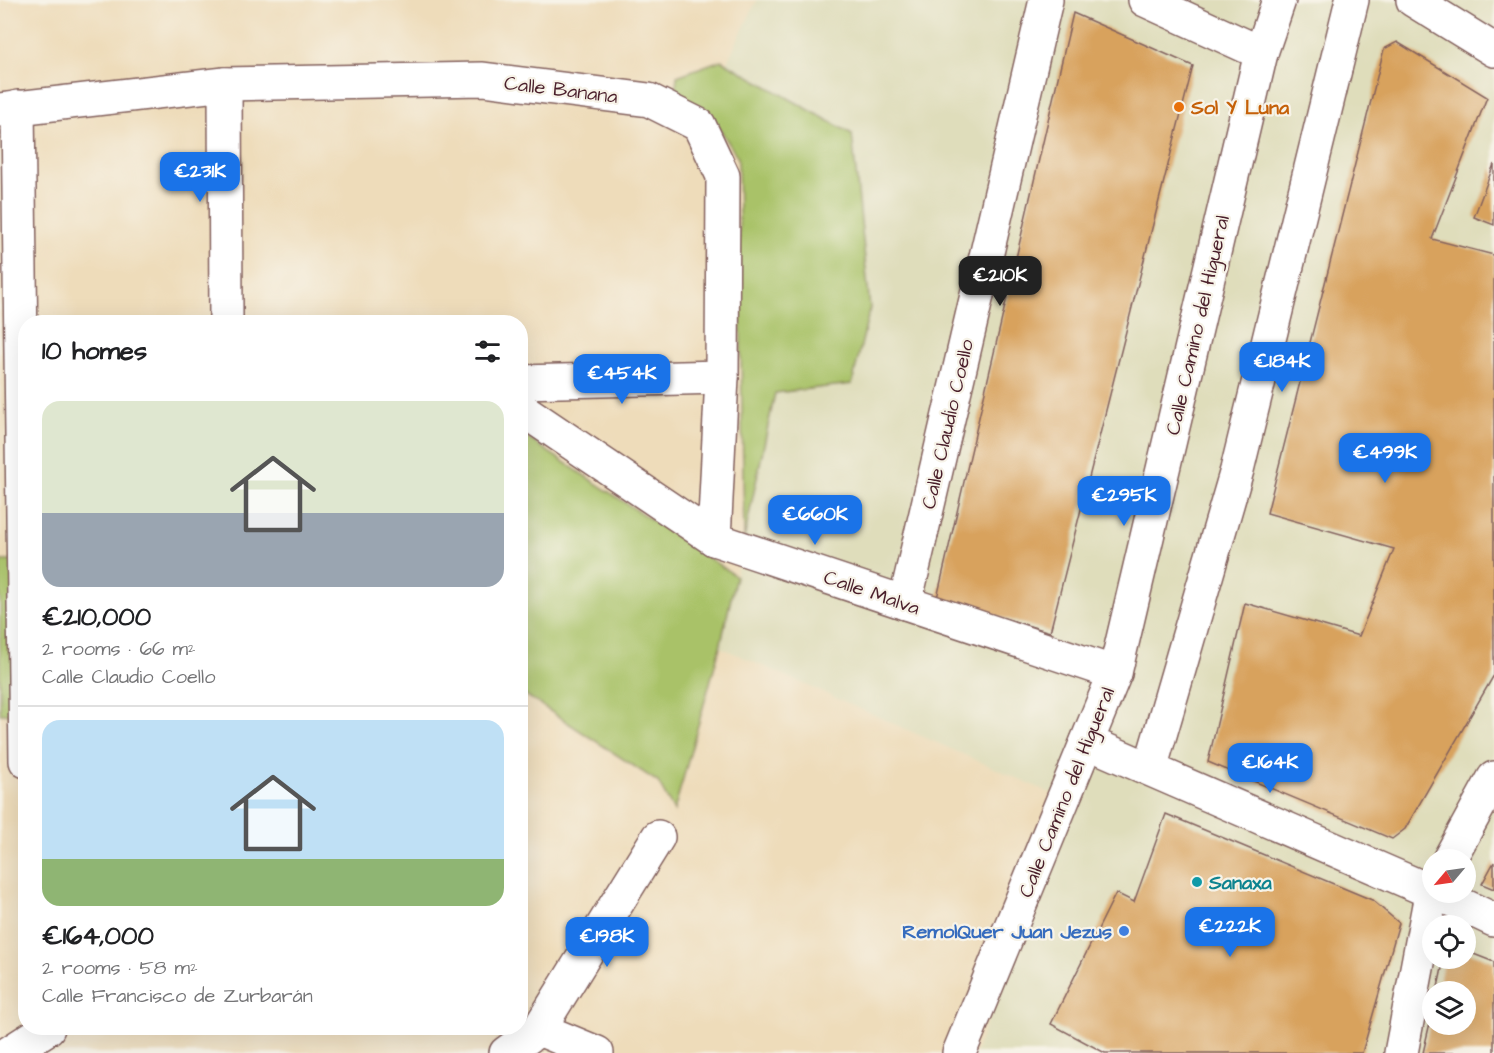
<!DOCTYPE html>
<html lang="en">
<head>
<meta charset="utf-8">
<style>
  :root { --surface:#fff; --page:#f2f2f2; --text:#202124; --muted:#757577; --line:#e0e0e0; --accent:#1a73e8 }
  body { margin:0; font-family:"Architects Daughter",sans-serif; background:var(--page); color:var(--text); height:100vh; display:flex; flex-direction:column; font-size:22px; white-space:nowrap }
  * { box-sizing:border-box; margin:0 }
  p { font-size:20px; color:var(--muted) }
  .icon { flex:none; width:33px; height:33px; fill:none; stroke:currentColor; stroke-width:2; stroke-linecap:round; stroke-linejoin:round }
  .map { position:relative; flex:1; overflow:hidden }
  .drawer { position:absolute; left:18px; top:315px; width:510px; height:720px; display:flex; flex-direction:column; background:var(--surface); border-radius:24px; box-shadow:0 6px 24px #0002 }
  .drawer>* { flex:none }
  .needle { width:39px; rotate:241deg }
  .tools { position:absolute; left:1422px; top:849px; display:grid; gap:12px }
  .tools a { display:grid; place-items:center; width:54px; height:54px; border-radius:50%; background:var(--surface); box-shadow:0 6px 24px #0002; font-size:30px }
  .price { position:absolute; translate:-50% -51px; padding:0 14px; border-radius:12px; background:var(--accent); color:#fff; font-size:20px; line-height:39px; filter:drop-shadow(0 2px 3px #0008) }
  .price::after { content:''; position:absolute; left:50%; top:36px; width:18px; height:14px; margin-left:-9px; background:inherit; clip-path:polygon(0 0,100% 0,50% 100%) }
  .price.on { background:#222; color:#fff }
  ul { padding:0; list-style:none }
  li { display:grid; align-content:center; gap:12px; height:318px; padding:0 24px }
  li+li { border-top:2px solid var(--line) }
  li span { display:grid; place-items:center; height:186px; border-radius:18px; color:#555 }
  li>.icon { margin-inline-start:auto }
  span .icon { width:108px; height:108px; fill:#fffc; stroke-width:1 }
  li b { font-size:26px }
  h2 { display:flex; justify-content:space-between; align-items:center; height:72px; padding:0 24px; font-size:26px }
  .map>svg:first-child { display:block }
  .built { fill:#dfddbb; fill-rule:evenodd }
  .green { fill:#a9c268; stroke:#7a704a; stroke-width:1.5 }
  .building { fill:#d8a25d }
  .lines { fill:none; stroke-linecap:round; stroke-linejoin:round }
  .minor-casing { stroke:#83615d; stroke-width:36 }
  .minor { stroke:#fff; stroke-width:33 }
  .food-dot { fill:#e8710a; stroke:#f7f3e8; stroke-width:2 }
  .culture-dot { fill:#0f9aa8; stroke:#f7f3e8; stroke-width:2 }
  .shop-dot { fill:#3f7fe0; stroke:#f7f3e8; stroke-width:2 }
  .labels { text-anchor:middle; stroke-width:4.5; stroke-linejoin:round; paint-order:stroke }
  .street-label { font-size:20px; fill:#4a1f2b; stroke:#f7f3e8 }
  .food-label { font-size:20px; font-weight:bold; fill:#c56008; stroke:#f7f3e8; text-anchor:start }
  .culture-label { font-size:20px; font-weight:bold; fill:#0d838f; stroke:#f7f3e8; text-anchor:start }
  .shop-label { font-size:20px; font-weight:bold; fill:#366cbe; stroke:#f7f3e8; text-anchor:end }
</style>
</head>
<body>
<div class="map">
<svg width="1494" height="1053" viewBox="0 0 1494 1053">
  <rect width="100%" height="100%" fill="#f7f3e8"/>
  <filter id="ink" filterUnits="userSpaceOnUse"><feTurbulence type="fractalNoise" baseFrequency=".0167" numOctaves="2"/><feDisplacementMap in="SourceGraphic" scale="12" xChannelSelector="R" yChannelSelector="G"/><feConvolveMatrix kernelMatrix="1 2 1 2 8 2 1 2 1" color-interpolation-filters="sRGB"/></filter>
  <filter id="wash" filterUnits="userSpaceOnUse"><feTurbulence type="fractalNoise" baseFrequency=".008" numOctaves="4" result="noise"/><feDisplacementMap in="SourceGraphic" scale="24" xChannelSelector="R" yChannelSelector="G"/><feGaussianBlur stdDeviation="1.35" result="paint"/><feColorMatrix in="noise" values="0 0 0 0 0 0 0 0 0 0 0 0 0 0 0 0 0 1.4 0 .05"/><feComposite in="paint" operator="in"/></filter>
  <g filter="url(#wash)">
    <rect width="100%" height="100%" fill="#eedcba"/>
    <path class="built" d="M757 0H1494V1053H975L1071 802 720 647 775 392 852 384V134L726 64ZM1432 860H1466V892H1432ZM1432 926H1466V958H1432ZM1432 992H1466V1024H1432Z"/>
    <g class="green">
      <path d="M721 60 852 134 870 308 852 384 775 393 744 539 738 158 708 110 675 95 677 76Z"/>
      <path d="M520 433 736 576 720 647 674 811 658 782 521 692Z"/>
      <path d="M0 561H17L16 714H0Z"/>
    </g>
    <g id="blocks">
      <g class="building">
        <path d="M1073 13 1193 66 1050 632 937 598Z"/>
        <path d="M1397 42 1487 97 1432 239 1494 255V675L1405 829 1392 839 1208 762 1245 603 1359 636 1394 549 1267 513 1384 49Z"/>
        <path d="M1494 164V225L1474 217Z"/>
        <path d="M1166 814 1372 900 1399 923 1362 1053H1105L1051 1024 1116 893 1134 902Z"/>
        <path d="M1494 862V889L1482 884Z"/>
        <path d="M1471 953 1494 962V1053H1423L1432 1014V1024H1466V992H1437L1442 968 1450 958H1466V954Z"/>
      </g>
    </g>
  </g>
  <g filter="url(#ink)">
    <use href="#blocks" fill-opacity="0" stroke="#83615d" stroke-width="1.5"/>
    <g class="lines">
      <g class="minor-casing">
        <g id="minor">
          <path d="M1145 0 1261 53"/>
          <path d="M1413 0 1494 50"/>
          <path d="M225 84 226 322"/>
          <path d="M18 107 26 761"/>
          <path d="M0 110 225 84 483 79 649 100 699 125 723 176 722 377 714 539"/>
          <path d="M520 382 722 377"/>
          <path d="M520 408 714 539 1115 673"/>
          <path d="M905 603 1046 0"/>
          <path d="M1087 742 1432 892"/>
          <path d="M1150 769 1237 470 1352 0"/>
          <path d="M1449 860 1494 778"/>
          <path d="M1435 892 1494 920"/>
          <path d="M539 1029 597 1053"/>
          <path d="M9 1053 48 1028"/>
          <path d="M506 1053 539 1029 658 837"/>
          <path d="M959 1053 1115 673 1261 53 1279 0"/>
          <path d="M1401 1053 1432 889"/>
        </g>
      </g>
      <use href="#minor" class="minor"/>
    </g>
  </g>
  <circle class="food-dot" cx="1179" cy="107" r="6"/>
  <circle class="culture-dot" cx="1197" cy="882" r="6"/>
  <circle class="shop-dot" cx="1124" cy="931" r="6"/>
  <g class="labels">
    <g class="street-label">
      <text transform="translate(561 89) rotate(7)" y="7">Calle Banana</text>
      <text transform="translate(1197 325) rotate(-77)" y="7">Calle Camino del Higueral</text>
      <text transform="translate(947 424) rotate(-77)" y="7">Calle Claudio Coello</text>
      <text transform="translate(872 592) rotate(19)" y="7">Calle Malva</text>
      <text transform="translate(1066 792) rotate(-68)" y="7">Calle Camino del Higueral</text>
    </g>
    <g class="food-label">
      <text x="1191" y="114">Sol Y Luna</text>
    </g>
    <g class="culture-label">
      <text x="1209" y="889">Sanaxa</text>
    </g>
    <g class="shop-label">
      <text x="1112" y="938">RemolQuer Juan Jezus</text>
    </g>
  </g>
</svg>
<div class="tools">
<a><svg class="needle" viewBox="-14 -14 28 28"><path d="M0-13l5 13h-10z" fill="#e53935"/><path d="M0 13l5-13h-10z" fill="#757577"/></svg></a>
<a><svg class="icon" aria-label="locate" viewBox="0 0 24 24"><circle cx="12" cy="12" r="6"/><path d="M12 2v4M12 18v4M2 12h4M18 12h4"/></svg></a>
<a><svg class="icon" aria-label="layers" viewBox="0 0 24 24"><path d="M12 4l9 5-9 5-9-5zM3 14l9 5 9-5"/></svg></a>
</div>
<b class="price" style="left:200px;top:203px">€231K</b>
<b class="price on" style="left:1000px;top:307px">€210K</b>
<b class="price" style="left:1282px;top:393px">€184K</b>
<b class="price" style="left:622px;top:405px">€454K</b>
<b class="price" style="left:1385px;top:484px">€499K</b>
<b class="price" style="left:1124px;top:527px">€295K</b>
<b class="price" style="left:815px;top:546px">€660K</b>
<b class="price" style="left:1270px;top:794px">€164K</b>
<b class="price" style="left:1230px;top:958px">€222K</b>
<b class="price" style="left:607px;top:968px">€198K</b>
<section class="drawer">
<h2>10 homes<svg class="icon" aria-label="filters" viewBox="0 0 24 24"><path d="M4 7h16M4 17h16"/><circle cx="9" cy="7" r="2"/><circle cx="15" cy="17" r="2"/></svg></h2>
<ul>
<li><span style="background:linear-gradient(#dfe7d0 60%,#9aa5b1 0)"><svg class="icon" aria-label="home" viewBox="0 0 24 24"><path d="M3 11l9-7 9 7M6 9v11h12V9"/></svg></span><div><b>€210,000</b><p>2 rooms · 66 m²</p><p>Calle Claudio Coello</p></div></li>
<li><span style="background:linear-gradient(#bfe0f5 75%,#8fb573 0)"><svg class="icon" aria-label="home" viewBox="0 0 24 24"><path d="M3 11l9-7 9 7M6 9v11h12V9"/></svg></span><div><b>€164,000</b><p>2 rooms · 58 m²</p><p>Calle Francisco de Zurbarán</p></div></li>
</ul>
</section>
</div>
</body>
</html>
